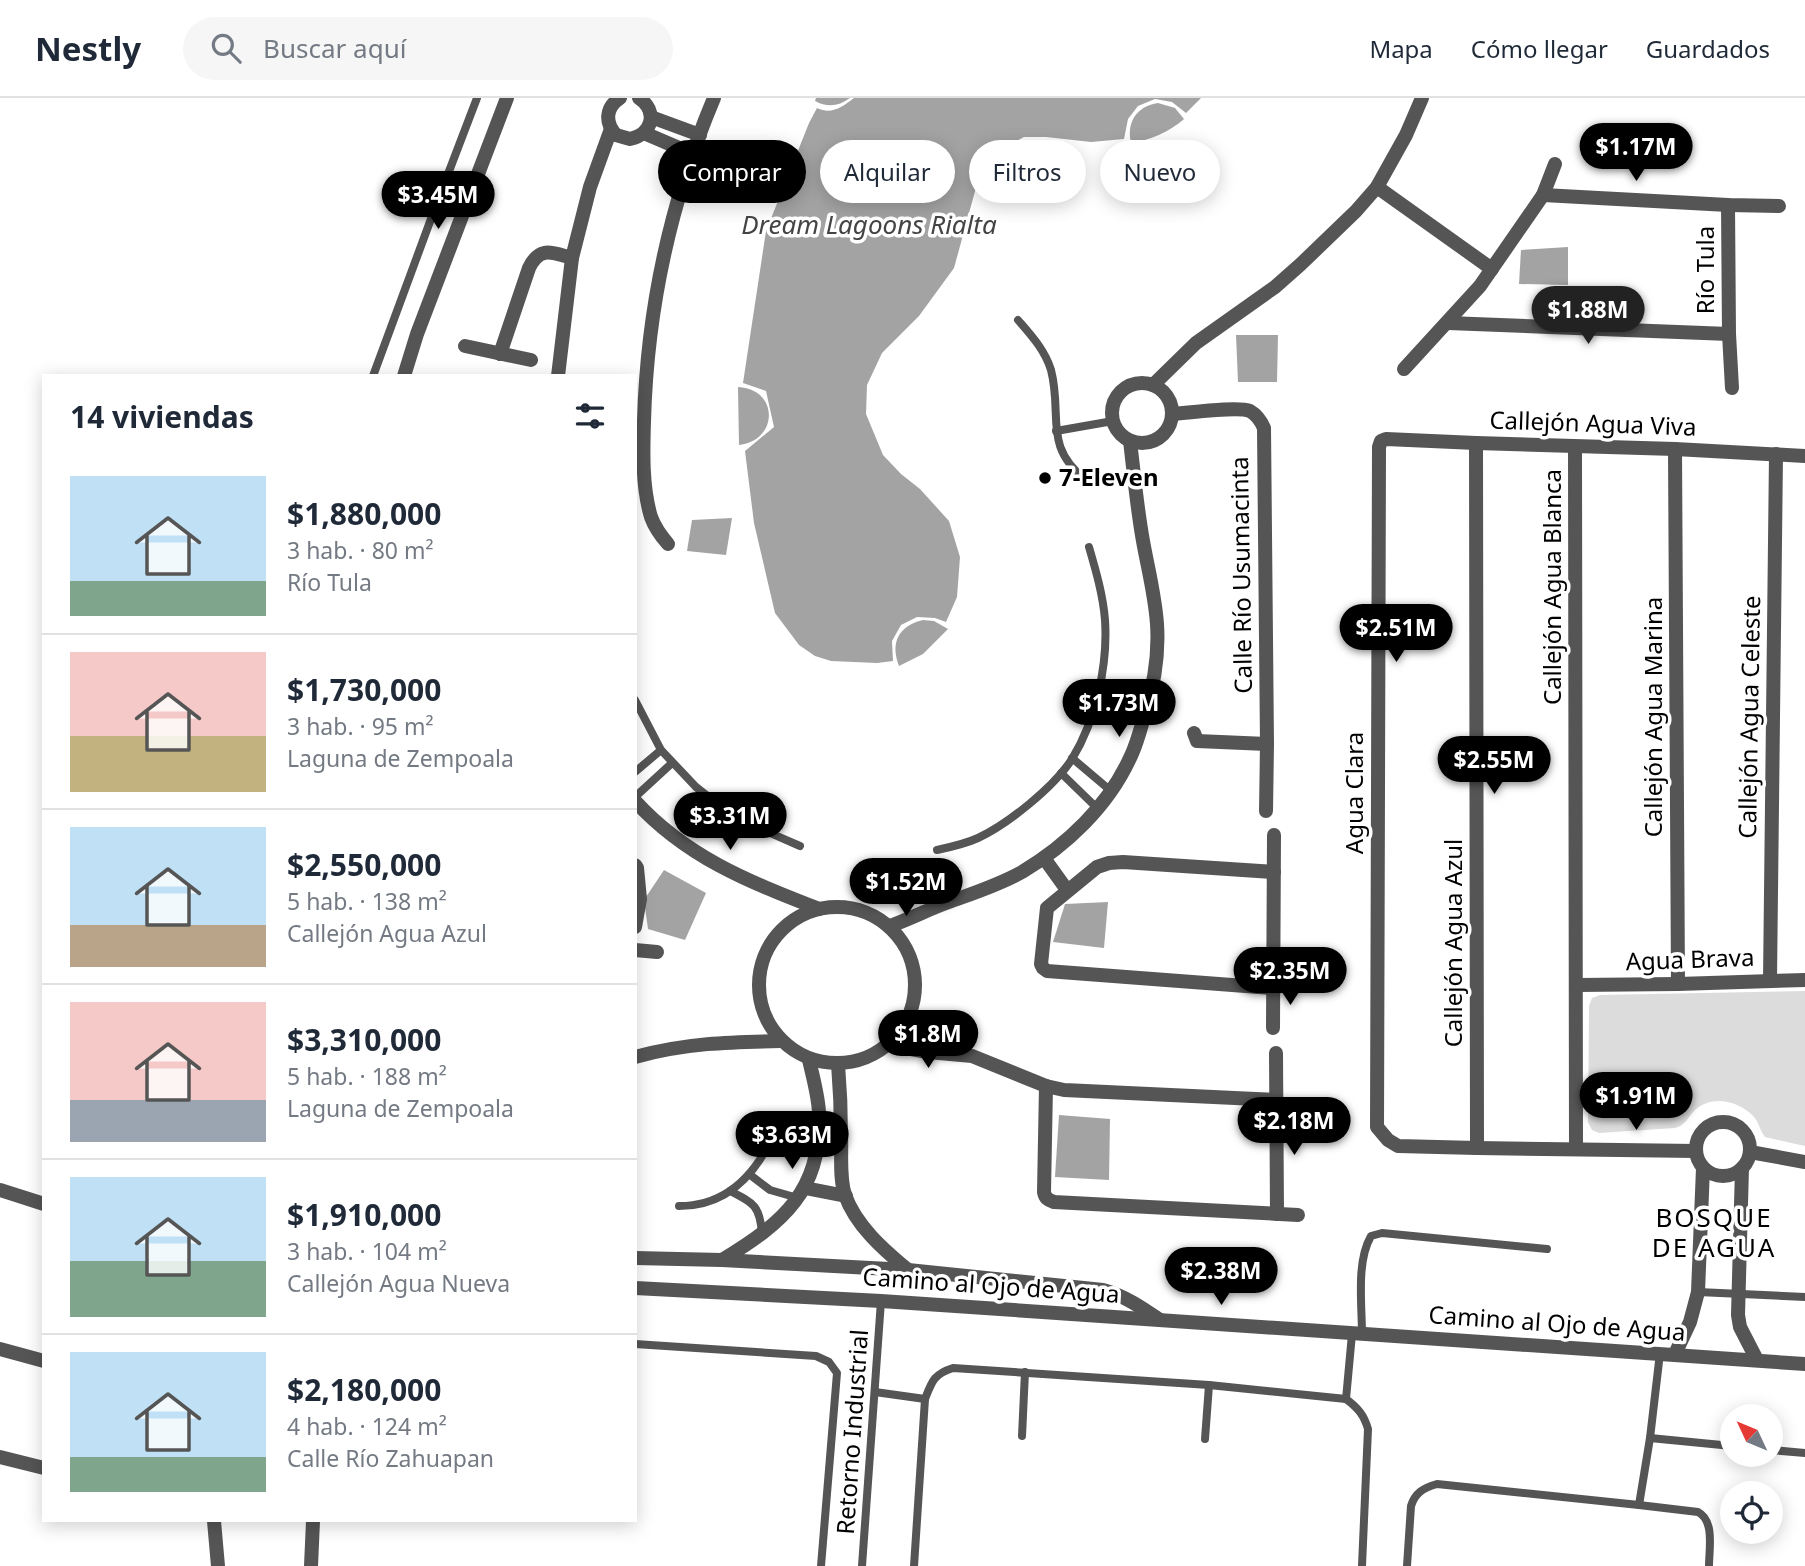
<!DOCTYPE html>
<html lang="es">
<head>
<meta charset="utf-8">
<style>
  :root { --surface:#fff; --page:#f6f6f7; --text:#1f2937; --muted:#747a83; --line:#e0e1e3; --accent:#000 }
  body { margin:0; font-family:"Noto Sans",sans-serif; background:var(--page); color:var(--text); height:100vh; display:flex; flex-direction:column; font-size:26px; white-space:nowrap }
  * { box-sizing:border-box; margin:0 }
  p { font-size:23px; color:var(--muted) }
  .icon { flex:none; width:38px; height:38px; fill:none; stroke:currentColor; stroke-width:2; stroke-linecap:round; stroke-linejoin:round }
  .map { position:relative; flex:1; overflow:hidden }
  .sheet { position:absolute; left:42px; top:276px; width:595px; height:1148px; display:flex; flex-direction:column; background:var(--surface); border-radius:0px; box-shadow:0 4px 18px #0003 }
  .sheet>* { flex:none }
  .hud { position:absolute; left:658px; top:42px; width:665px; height:63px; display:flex; gap:14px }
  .needle { width:46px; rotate:314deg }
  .controls { position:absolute; left:1720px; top:1306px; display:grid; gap:14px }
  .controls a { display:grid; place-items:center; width:63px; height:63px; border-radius:50%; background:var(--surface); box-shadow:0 4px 18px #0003; font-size:35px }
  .price { position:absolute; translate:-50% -60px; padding:0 16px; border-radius:24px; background:var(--accent); color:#fff; font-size:23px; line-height:46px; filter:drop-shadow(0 2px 4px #0008) }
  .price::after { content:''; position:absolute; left:50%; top:42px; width:21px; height:16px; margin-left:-10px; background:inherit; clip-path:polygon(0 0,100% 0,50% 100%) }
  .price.on { background:#222; color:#fff }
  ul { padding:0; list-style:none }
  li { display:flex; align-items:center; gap:21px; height:175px; padding:0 28px }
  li+li { border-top:2px solid var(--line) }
  li span { display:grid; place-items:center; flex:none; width:196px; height:140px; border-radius:0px; color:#555 }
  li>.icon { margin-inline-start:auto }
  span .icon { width:84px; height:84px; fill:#fffc; stroke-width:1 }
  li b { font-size:30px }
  h2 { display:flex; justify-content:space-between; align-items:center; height:84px; padding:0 28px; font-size:30px }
  .pill { padding:0 24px; border-radius:32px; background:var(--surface); box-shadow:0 4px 18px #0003; font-size:24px; line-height:63px }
  .pill.on { background:var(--accent); color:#fff }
  header { display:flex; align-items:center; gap:42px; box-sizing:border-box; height:98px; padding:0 35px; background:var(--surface); border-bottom:2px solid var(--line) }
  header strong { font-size:33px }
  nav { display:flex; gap:38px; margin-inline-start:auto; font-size:24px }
  .search { width:490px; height:63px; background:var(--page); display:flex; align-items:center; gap:18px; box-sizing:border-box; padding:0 24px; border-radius:38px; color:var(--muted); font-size:26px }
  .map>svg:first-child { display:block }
  .green { fill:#dcdcdc }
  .water { fill:#a3a3a3 }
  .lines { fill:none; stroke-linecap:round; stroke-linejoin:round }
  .service { stroke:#555; stroke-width:8 }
  .minor { stroke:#555; stroke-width:14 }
  .tertiary { stroke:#555; stroke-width:14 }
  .poi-dot { fill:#000; stroke:#fff; stroke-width:2.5 }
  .labels { text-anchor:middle; stroke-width:7; stroke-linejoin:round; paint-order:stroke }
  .street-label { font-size:24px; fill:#000; stroke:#fff }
  .poi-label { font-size:24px; font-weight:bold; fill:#000; stroke:#fff; text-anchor:start }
  .water-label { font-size:26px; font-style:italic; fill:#444; stroke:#fff }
  .neighbourhood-label { font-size:26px; letter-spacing:2px; fill:#000; stroke:#fff }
</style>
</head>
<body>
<header>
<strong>Nestly</strong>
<div class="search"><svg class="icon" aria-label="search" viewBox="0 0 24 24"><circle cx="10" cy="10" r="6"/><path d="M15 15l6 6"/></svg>Buscar aquí</div>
<nav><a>Mapa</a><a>Cómo llegar</a><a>Guardados</a></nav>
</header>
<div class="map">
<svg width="1805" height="1468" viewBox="0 0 1805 1468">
  <rect width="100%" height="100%" fill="#fff"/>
  <path class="green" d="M1805 893V1048L1765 1039C1760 1033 1759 1025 1754 1019 1740 1003 1712 996 1695 1012 1687 1020 1686 1027 1675 1030L1599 1035 1592 1032 1588 1024 1589 908 1592 900 1600 897Z"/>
  <g class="water">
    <path d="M816 0H850C839 8 828 10 815 3Z"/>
    <path d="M854 0H1201L1186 15 1172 4 1155 1 1138 8 1128 21 1124 41 1091 44 1046 39H1024L999 52 980 75 954 170 919 218 882 255 867 287 866 316 883 357 901 376 920 391 949 423 960 459 957 499 946 524 935 520 917 519 901 527 892 543 893 563 877 565 831 563 815 558 799 547 775 515 754 425 745 353 774 329 766 293 743 285 766 133 809 25 817 10C832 17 842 9 854 0Z"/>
    <path d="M1158 5 1175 10 1184 21C1169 34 1151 42 1131 45 1126 24 1137 8 1158 5Z"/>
    <path d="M1568 149V187L1519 186 1521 152Z"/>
    <path d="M1236 237H1278L1277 284H1238Z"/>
    <path d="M738 289C779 291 779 342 739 347Z"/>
    <path d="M732 420 726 457 687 453 692 422Z"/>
    <path d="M923 522 934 523 948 531 923 556 899 568C890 545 898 528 923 522Z"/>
    <path d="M664 772 706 795 685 842 648 831 644 802Z"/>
    <path d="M1108 804 1104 850 1053 844 1065 806Z"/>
    <path d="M1059 1017 1110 1021 1109 1082 1055 1079Z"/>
  </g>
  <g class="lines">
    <g class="service">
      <path d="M1018 222C1031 237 1045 252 1051 272 1063 318 1042 348 1087 383"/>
      <path d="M373 278 435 110 477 0"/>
      <path d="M1056 333 1113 323"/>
      <path d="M635 602 661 652 696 689 725 712 747 725 800 748"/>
      <path d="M1072 660 1111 693"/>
      <path d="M635 674 661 652"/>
      <path d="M1061 675 1097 710"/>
      <path d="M635 699 672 665"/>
      <path d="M937 752C951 749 965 746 978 740 1008 726 1054 689 1072 661 1096 622 1108 567 1105 522 1103 497 1096 473 1089 449"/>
      <path d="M749 1076 770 1092 798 1100"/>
      <path d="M730 1093C754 1105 760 1108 762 1136"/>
      <path d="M679 1108C723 1108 752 1081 771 1042"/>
      <path d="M1698 1194 1805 1199"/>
      <path d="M1362 1237C1362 1206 1356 1164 1371 1138L1382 1135 1547 1151"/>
      <path d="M635 1246 816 1258 829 1264 837 1275 821 1468"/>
      <path d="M875 1294 925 1301"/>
      <path d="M1346 1301 1352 1236"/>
      <path d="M1022 1338 1025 1274"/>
      <path d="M1650 1340 1732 1348"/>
      <path d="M1205 1341 1209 1287"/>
      <path d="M1771 1352 1805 1355"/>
      <path d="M1639 1407 1698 1414C1715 1423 1709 1451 1709 1468"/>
      <path d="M862 1468 881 1203"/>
      <path d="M914 1468 925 1301C932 1283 934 1276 953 1270L1209 1287 1346 1301C1358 1310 1364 1317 1368 1331L1362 1468"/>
      <path d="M1407 1468 1411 1408C1415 1395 1423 1390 1437 1386L1639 1407 1650 1340 1660 1255"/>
    </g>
    <g class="minor">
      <path d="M620 0C605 10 605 25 616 37L630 41C653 36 658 13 639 0"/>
      <path d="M651 19 700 37"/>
      <path d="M644 35 693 56"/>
      <path d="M1377 89 1492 171"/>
      <path d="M1543 97 1728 107 1779 108"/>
      <path d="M1728 107 1729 236 1732 290"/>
      <path d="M1448 225 1729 236"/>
      <path d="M465 248 531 262"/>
      <path d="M500 256 529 170C540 147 553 155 572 160"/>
      <path d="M1404 271 1480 188 1543 97 1555 66"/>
      <path d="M404 278 417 236 507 0"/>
      <path d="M558 278 572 160 590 89 611 31"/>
      <circle cx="1142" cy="315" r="30"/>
      <path d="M1153 287 1196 245 1275 189 1301 166 1356 113 1377 89 1406 37 1422 0"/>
      <path d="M1172 316C1188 315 1238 308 1250 313 1257 317 1261 323 1264 330L1267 646 1266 713"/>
      <path d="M1476 345 1477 1050"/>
      <path d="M1575 349 1576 1050"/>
      <path d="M1675 351 1678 886"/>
      <path d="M668 446C661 438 655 430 651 419 642 389 643 354 644 323 647 213 671 102 714 0"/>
      <path d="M1194 635 1197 643 1267 646"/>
      <path d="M635 703C687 760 750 784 819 811"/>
      <path d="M1044 760 1067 792"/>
      <path d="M635 767 637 770 640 801 635 829"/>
      <circle cx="837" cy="887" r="78"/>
      <path d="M890 828C910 821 929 811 949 804 974 795 999 787 1022 774 1067 747 1108 708 1130 660 1137 646 1141 630 1145 615 1154 587 1159 556 1157 526 1155 497 1148 471 1143 443 1137 410 1134 376 1130 343"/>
      <path d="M635 852 657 854"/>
      <path d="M1770 882 1776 356"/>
      <path d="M1577 887 1678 886 1805 882"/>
      <path d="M1272 890 1047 873 1043 870 1041 866 1047 810 1097 769 1109 765 1123 764 1274 774"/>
      <path d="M1273 930 1274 737"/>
      <path d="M889 947 928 954 972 958 1046 988 1064 992 1275 1002"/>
      <path d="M1276 955 1277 1116"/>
      <path d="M635 959C685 945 729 944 781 943"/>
      <path d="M838 966C840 990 841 1014 841 1037 842 1057 839 1079 845 1097 856 1128 884 1152 908 1172"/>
      <path d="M1046 988 1044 1094C1045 1100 1048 1102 1054 1104L1298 1117"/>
      <circle cx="1723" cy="1051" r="27"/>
      <path d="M1696 1053 1477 1050 1398 1048 1388 1042 1377 1029 1379 349 1381 343 1386 341 1476 345 1675 351 1805 358"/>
      <path d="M1750 1054 1805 1064"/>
      <path d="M1742 1070 1738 1217 1740 1229 1757 1262"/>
      <path d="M805 1090 846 1098"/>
      <path d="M635 1160 722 1162 908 1172 1103 1192C1125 1198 1141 1209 1160 1222"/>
      <path d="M722 1162C783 1125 823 1092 819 1014 818 997 813 979 809 962"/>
      <path d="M0 1251 44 1263"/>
      <path d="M1675 1256 1690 1224 1698 1194 1703 1070"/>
      <path d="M0 1359 44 1370"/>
      <path d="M214 1423 218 1468"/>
    </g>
    <g class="tertiary">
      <path d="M0 1092 44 1106"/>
      <path d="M635 1190 881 1203 1805 1266"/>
      <path d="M311 1468 313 1423"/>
    </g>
  </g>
  <circle class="poi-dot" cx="1045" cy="380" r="7"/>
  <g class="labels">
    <g class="street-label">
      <text transform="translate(1706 172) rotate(-90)" y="8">Río Tula</text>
      <text transform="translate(1593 326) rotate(2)" y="8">Callejón Agua Viva</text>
      <text transform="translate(1242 477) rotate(-91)" y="8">Calle Río Usumacinta</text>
      <text transform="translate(1553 489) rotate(-90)" y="8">Callejón Agua Blanca</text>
      <text transform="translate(1654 619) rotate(-90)" y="8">Callejón Agua Marina</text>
      <text transform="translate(1750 619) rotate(-89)" y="8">Callejón Agua Celeste</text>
      <text transform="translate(1355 695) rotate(-90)" y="8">Agua Clara</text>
      <text transform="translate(1454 845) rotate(-90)" y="8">Callejón Agua Azul</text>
      <text transform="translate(1690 862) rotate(-2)" y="8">Agua Brava</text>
      <text transform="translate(991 1188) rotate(4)" y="8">Camino al Ojo de Agua</text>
      <text transform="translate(1557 1226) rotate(4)" y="8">Camino al Ojo de Agua</text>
      <text transform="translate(853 1334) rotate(-86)" y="8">Retorno Industrial</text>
    </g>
    <g class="poi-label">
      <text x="1059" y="388">7-Eleven</text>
    </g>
    <g class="water-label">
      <text x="869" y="136">Dream Lagoons Rialta</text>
    </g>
    <g class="neighbourhood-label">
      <text x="1714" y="1129">BOSQUE<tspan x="1714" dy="30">DE AGUA</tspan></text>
    </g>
  </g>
</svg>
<div class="controls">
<a><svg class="needle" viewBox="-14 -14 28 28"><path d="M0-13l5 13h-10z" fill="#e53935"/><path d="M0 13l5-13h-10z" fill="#747a83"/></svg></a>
<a><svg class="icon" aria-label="locate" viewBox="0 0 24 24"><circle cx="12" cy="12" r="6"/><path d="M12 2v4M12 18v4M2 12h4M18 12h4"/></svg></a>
</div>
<b class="price" style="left:1636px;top:85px">$1.17M</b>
<b class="price" style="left:438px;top:133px">$3.45M</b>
<b class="price on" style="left:1588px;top:248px">$1.88M</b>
<b class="price" style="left:1396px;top:566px">$2.51M</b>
<b class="price" style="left:1119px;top:641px">$1.73M</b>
<b class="price" style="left:1494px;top:698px">$2.55M</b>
<b class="price" style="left:730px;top:754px">$3.31M</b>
<b class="price" style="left:906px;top:820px">$1.52M</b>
<b class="price" style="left:1290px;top:909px">$2.35M</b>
<b class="price" style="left:928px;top:972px">$1.8M</b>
<b class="price" style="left:1636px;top:1034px">$1.91M</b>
<b class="price" style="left:1294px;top:1059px">$2.18M</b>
<b class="price" style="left:792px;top:1073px">$3.63M</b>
<b class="price" style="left:1221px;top:1209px">$2.38M</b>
<div class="hud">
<a class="pill on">Comprar</a>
<a class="pill">Alquilar</a>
<a class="pill">Filtros</a>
<a class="pill">Nuevo</a>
</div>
<section class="sheet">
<h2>14 viviendas<svg class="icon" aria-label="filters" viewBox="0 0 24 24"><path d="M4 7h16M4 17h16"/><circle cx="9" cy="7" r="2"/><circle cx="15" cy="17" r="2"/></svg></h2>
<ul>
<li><span style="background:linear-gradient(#bfe0f5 75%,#7fa58c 0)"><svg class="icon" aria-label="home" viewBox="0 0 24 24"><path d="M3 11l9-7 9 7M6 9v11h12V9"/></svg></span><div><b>$1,880,000</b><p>3 hab. · 80 m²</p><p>Río Tula</p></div></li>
<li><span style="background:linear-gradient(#f6c9c9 60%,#c2b280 0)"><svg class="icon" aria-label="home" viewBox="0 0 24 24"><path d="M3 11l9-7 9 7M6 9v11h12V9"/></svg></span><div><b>$1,730,000</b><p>3 hab. · 95 m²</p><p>Laguna de Zempoala</p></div></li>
<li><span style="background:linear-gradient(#bfe0f5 70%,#b9a48a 0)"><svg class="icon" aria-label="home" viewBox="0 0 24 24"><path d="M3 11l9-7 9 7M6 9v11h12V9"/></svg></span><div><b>$2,550,000</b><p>5 hab. · 138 m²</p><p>Callejón Agua Azul</p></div></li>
<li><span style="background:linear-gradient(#f6c9c9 70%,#9aa5b1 0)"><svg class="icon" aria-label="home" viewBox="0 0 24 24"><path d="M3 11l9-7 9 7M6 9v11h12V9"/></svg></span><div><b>$3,310,000</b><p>5 hab. · 188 m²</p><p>Laguna de Zempoala</p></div></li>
<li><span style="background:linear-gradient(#bfe0f5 60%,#7fa58c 0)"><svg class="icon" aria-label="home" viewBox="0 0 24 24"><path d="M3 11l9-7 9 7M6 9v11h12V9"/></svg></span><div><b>$1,910,000</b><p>3 hab. · 104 m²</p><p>Callejón Agua Nueva</p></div></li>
<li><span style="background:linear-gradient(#bfe0f5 75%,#7fa58c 0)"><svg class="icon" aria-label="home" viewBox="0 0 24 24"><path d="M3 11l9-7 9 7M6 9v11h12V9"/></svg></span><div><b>$2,180,000</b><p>4 hab. · 124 m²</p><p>Calle Río Zahuapan</p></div></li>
</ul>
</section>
</div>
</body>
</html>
